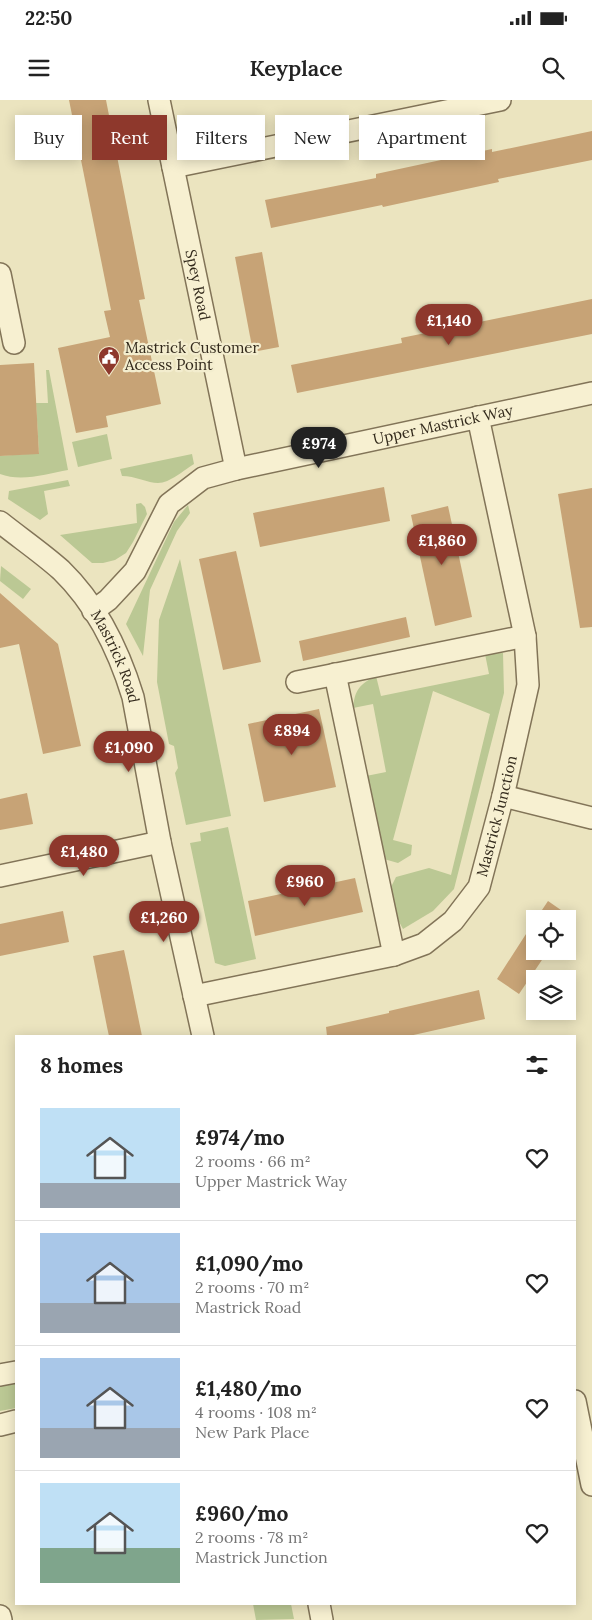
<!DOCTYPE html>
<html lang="en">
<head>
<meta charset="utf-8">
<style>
  :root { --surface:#fff; --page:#f6f6f6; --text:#222; --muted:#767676; --line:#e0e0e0; --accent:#8e382c }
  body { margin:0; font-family:Lora,serif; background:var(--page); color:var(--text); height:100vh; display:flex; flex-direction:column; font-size:19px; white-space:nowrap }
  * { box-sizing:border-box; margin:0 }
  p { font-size:16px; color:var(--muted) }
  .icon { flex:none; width:28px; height:28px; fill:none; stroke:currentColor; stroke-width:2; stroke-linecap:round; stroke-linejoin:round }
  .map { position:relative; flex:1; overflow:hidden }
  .details { position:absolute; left:15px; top:935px; width:561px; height:570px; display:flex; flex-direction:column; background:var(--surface); border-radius:0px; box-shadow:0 2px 12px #0003 }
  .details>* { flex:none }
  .top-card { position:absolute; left:15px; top:15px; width:562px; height:45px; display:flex; gap:10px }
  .fabs { position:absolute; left:526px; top:810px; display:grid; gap:10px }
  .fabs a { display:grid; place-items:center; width:50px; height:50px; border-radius:0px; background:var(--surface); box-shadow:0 2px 12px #0003; font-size:25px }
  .price { position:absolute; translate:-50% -42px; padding:0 11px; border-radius:18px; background:var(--accent); color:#fff; font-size:16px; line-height:32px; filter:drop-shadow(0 1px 2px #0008) }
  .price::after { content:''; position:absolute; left:50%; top:30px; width:15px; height:11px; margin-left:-8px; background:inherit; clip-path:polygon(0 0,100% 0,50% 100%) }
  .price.selected { background:#222; color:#fff }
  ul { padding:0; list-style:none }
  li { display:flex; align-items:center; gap:15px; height:125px; padding:0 25px }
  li+li { border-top:1px solid var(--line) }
  li span { display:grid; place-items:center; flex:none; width:140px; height:100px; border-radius:0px; color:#555 }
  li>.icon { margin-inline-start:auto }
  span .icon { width:60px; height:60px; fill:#fffc; stroke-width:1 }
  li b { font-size:21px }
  h2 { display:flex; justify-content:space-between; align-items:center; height:60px; padding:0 25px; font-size:21px }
  .chip { padding:0 18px; border-radius:0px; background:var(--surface); box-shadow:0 2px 12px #0003; font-size:18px; line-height:45px }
  .chip.selected { background:var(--accent); color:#fff }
  .status { display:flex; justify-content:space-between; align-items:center; height:35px; padding:0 25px; background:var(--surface); direction:ltr }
  .status svg { height:14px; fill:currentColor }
  header { display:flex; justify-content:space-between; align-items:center; height:65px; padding:0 25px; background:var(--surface); font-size:22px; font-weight:600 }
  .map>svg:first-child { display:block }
  .green { fill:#bbc894 }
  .building { fill:#c7a376 }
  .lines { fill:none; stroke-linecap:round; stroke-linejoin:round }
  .minor-casing { stroke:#827458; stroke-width:24 }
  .minor { stroke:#f7f0d1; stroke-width:21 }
  .labels { text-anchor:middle; stroke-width:4.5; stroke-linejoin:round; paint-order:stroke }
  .street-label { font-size:15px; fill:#332a1c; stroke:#f3edce }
  .poi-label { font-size:15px; fill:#332a1c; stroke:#f3edce; text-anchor:start }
</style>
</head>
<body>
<div class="status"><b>22:50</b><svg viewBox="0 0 49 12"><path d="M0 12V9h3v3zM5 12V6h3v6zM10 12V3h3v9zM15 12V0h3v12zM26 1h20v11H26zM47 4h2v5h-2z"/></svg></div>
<header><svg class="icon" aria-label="menu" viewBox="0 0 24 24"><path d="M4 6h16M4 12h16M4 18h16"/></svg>Keyplace<svg class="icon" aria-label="search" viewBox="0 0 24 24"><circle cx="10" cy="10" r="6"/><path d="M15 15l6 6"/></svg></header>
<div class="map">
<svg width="592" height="1520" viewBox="0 0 592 1520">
  <rect width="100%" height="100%" fill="#ebe4bf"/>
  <g class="green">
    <path d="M46 270H49L68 370C47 374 21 382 0 374V356L39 353 36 303H48Z"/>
    <path d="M107 334 112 359 78 367 72 342Z"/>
    <path d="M192 354 194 364C184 370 170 383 158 383 148 383 135 376 122 376L120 369Z"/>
    <path d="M68 380 70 386 44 391 48 414 40 420 8 399 9 391Z"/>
    <path d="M141 403 145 407 147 414 133 442 126 453 115 460 103 463H92L60 435 137 423 136 404Z"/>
    <path d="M188 405 190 413 177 431 150 490 143 556 126 524 174 422Z"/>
    <path d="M180 459 231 716 186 725 175 673 178 668 174 646 169 644 157 582 159 520Z"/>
    <path d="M1 466 31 489 23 499 0 481Z"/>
    <path d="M503 553 504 593 454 789 433 811 403 829 397 818 391 787 396 777 429 768 451 775 490 614 433 591 393 740 412 745 411 755 398 763 384 759 366 676 386 672 373 604 353 608C355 589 360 584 376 576L381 596 489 574 485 554Z"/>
    <path d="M228 727 256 859 225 866 215 863 190 743 201 741 200 733Z"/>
    <path d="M16 1280V1308L0 1311V1284Z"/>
    <path d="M253 1504H291L294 1519 256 1520Z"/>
  </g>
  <g class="building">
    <path d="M69 0H106L145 199 139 200 161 304 106 316 108 327 76 333 58 248 110 237 104 211 111 210Z"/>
    <path d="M592 31V60L498 79 499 82 383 107 382 105 271 128 265 100 376 78V74L492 49V52Z"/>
    <path d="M262 152 279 247 253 252 235 157Z"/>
    <path d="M592 199V234L297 293 291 265 402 243 401 238Z"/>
    <path d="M34 263 39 354 0 356V265Z"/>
    <path d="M384 387 390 421 260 447 253 413Z"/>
    <path d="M592 388V527L580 528 558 394Z"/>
    <path d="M448 406 472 517 435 526 411 415Z"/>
    <path d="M236 451 261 562 223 570 199 459Z"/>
    <path d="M0 493 58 544 81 646 43 654 19 544 0 548Z"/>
    <path d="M406 517 410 537 303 561 299 541Z"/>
    <path d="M319 609 336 687 264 702 248 624Z"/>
    <path d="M27 693 33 724 0 730V699Z"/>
    <path d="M355 778 363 812 255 836 248 801Z"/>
    <path d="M548 801 571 817 568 821V819H536Z"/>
    <path d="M63 811 69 842 0 856V824Z"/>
    <path d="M535 820V851H548L519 894 497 879Z"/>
    <path d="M124 850 129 873 142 936H109L107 927 93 856Z"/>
    <path d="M479 890 485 919 409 936H327L326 927 389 913V911Z"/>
  </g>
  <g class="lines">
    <g class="minor-casing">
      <g id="minor">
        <path id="s1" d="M159 0 236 369"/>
        <path d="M173 67 500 0"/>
        <path d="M0 174 14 243"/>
        <path id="s2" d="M0 422C20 438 42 453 61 470 96 504 119 551 133 597L160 742 203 936"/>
        <path id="s3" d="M93 511 108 500 135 471 169 404 203 378 236 369 592 293"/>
        <path d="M335 574 394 855"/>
        <path d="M297 582 525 536"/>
        <path d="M503 696 592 718"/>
        <path d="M0 776 160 742"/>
        <path id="s4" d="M194 896 394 855 424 844 453 821 479 787 503 696 528 585 525 536 478 317"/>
        <path d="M0 1275 16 1272"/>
        <path d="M575 1301 592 1385"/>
        <path d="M0 1325 16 1321"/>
        <path d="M319 1504 322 1520"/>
        <path d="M0 1516 1 1520"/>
      </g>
    </g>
    <use href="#minor" class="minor"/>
  </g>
  <defs>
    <g id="civic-pin" transform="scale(1.125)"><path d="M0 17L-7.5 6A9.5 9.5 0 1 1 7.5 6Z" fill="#8e382c" stroke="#f3edce"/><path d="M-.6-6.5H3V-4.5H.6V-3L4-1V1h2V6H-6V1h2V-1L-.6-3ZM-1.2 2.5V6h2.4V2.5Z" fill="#fff"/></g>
  </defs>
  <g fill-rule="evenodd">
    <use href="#civic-pin" x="109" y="257"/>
  </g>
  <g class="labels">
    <g class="street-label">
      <text dy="5" stroke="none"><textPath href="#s1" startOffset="189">Spey Road</textPath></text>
      <text dy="5" stroke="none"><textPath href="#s3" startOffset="422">Upper Mastrick Way</textPath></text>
      <text dy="5" stroke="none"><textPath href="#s2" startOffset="181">Mastrick Road</textPath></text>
      <text dy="5" stroke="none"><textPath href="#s4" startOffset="389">Mastrick Junction</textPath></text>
    </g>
    <g class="poi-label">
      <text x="125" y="253">Mastrick Customer<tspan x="125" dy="17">Access Point</tspan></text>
    </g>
  </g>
</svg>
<div class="fabs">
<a><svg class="icon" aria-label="locate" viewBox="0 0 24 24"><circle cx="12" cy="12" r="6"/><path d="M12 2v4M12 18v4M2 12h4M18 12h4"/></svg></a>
<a><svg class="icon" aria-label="layers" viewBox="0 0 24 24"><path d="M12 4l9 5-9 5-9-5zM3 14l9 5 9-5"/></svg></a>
</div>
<b class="price" style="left:449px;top:246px">£1,140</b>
<b class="price selected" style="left:319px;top:369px">£974</b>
<b class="price" style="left:442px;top:466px">£1,860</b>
<b class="price" style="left:292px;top:656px">£894</b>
<b class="price" style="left:129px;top:673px">£1,090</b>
<b class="price" style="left:84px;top:777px">£1,480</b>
<b class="price" style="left:305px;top:807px">£960</b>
<b class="price" style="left:164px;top:843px">£1,260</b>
<div class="top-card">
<a class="chip">Buy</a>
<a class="chip selected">Rent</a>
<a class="chip">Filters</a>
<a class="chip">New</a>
<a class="chip">Apartment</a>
</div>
<section class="details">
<h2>8 homes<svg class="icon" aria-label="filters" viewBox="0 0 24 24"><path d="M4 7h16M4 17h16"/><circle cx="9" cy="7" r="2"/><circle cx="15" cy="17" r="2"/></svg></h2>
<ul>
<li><span style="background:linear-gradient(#bfe0f5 75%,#9aa5b1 0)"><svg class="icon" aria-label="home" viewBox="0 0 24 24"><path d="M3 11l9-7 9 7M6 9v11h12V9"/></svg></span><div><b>£974/mo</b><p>2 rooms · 66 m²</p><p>Upper Mastrick Way</p></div><svg class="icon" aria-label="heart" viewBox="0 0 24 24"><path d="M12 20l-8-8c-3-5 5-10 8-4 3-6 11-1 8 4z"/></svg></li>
<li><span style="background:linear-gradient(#a9c7e8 70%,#9aa5b1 0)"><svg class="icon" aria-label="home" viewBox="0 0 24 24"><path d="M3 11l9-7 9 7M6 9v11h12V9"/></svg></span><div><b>£1,090/mo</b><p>2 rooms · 70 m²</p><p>Mastrick Road</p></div><svg class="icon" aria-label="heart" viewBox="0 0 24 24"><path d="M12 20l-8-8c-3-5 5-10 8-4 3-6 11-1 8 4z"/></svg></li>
<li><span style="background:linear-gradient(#a9c7e8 70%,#9aa5b1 0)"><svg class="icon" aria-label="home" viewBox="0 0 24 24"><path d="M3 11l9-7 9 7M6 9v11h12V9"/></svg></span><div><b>£1,480/mo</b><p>4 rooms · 108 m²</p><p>New Park Place</p></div><svg class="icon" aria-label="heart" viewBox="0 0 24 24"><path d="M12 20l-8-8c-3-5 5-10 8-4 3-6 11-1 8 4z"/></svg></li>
<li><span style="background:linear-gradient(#bfe0f5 65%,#7fa58c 0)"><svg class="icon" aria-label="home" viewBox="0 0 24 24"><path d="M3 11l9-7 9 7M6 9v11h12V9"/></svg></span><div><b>£960/mo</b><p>2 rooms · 78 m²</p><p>Mastrick Junction</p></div><svg class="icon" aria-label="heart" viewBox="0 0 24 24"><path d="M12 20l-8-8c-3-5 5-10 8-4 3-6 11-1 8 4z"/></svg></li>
</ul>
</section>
</div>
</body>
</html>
